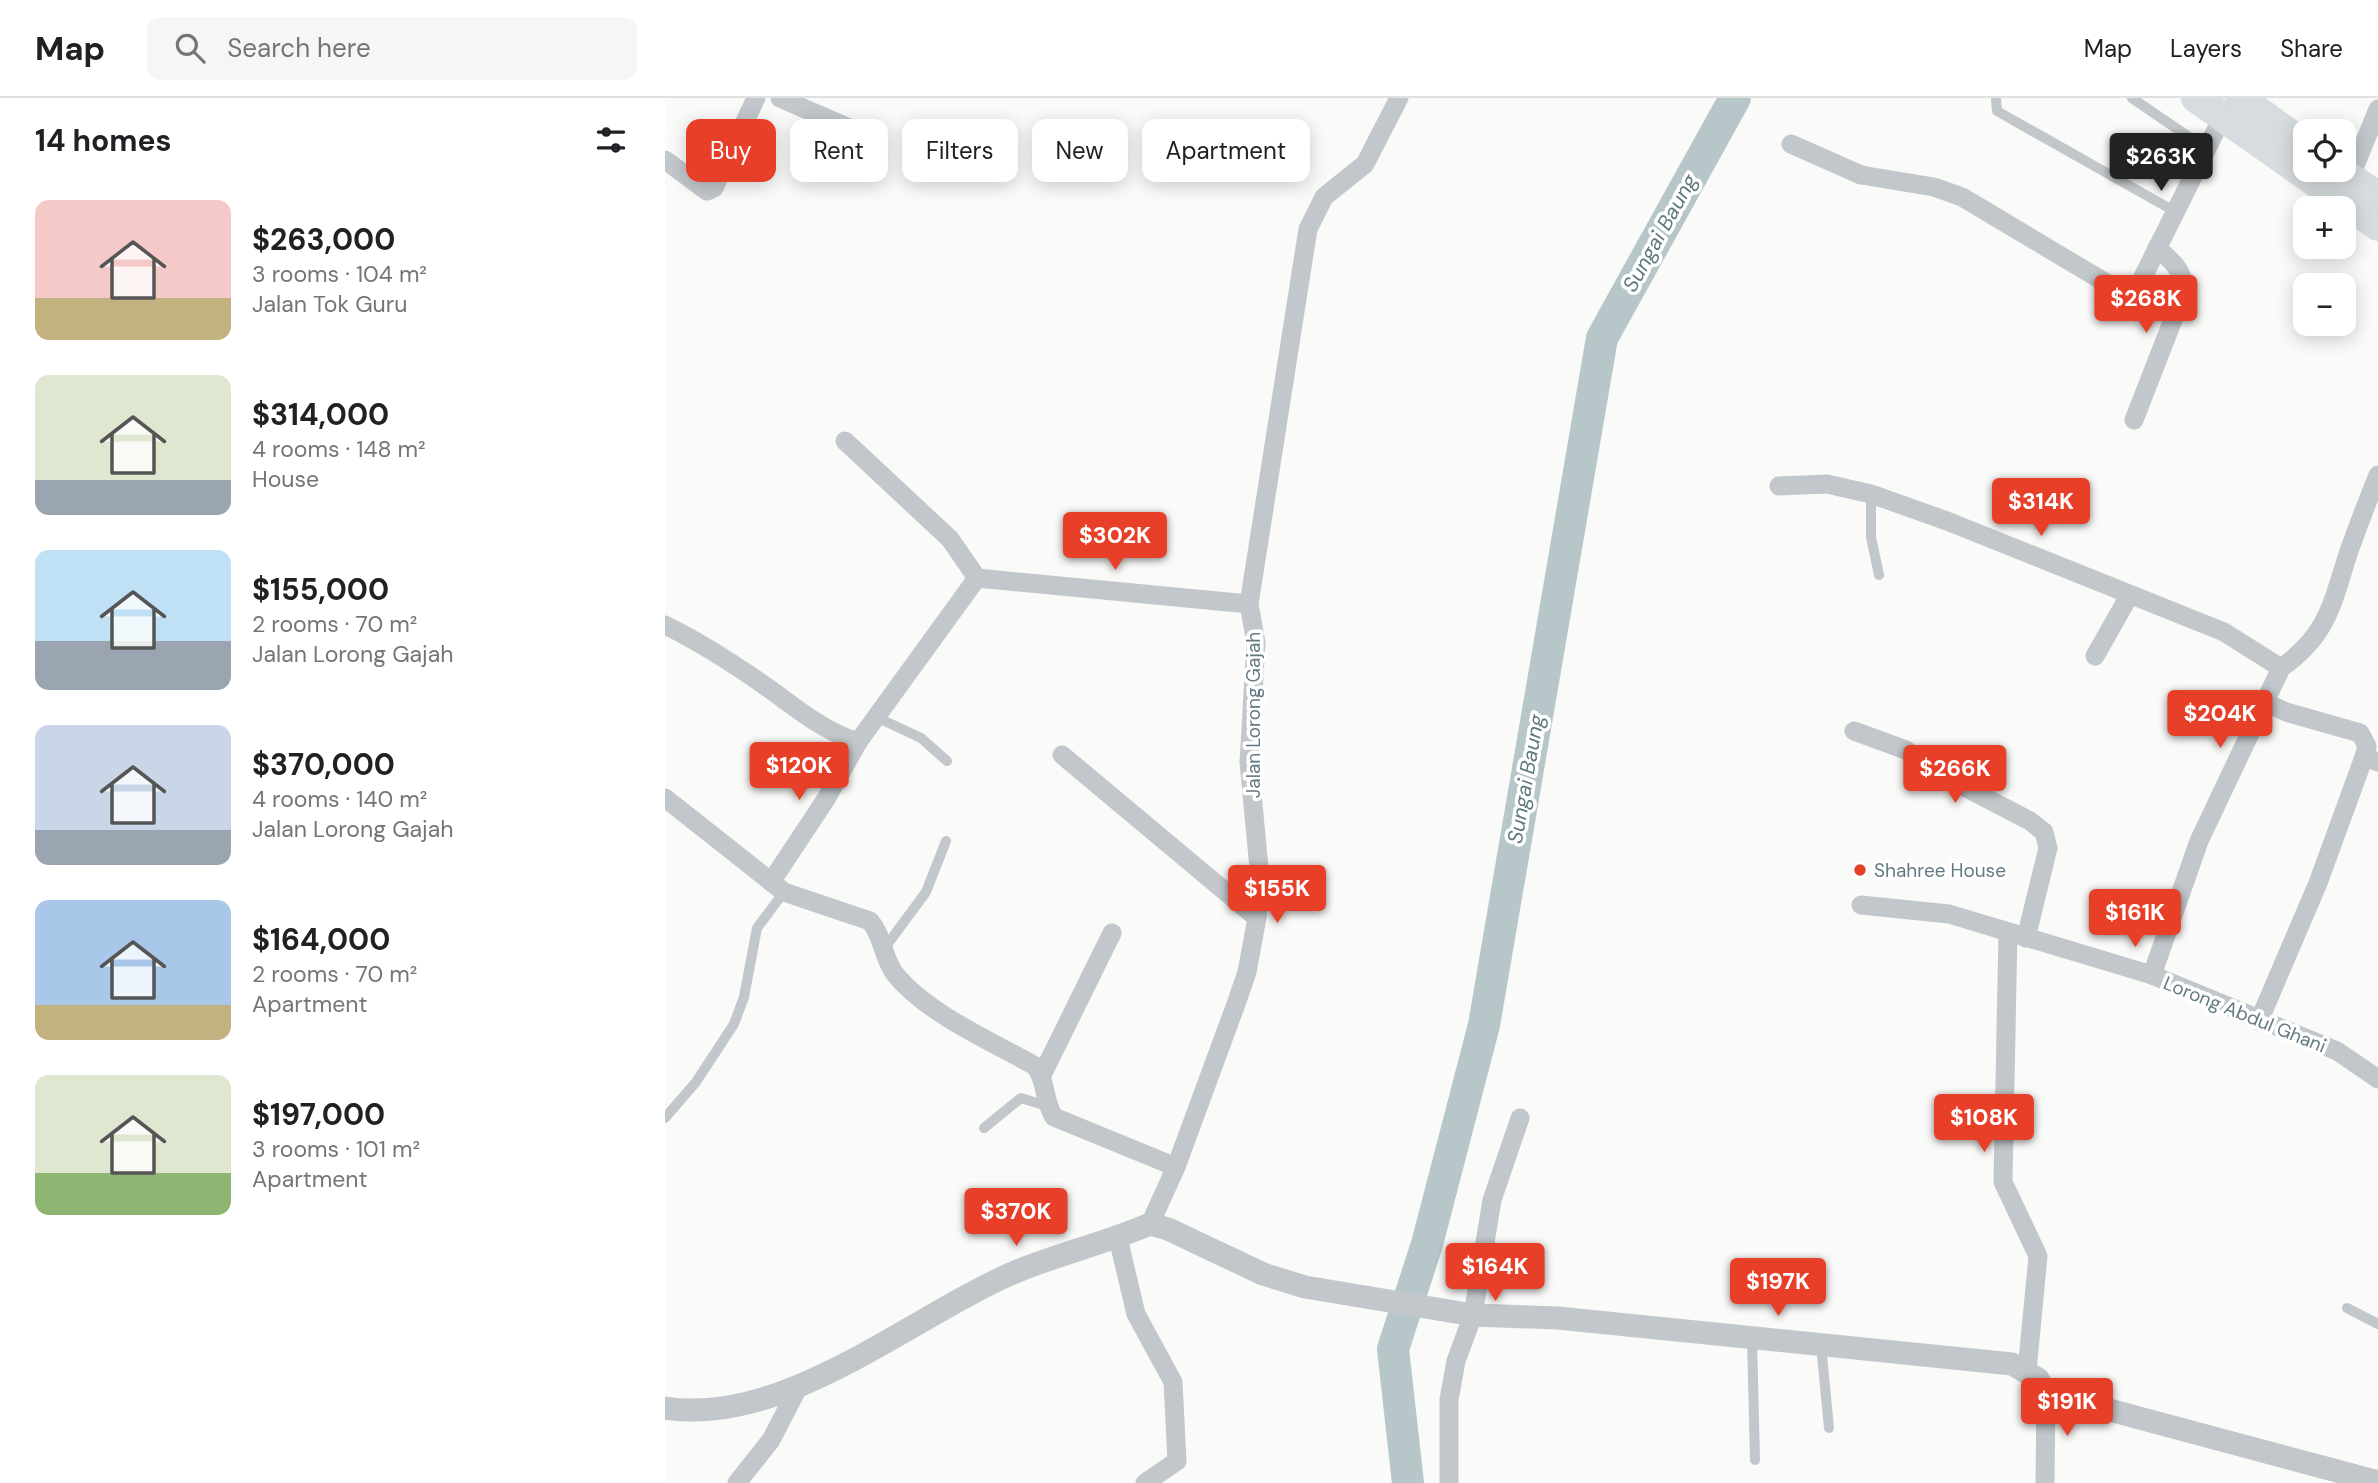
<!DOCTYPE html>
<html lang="en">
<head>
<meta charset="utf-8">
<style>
  :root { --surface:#fff; --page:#f6f6f6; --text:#202124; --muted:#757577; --line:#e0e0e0; --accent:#e83f29 }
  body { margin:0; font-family:"DM Sans",sans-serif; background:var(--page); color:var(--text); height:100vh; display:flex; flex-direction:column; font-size:26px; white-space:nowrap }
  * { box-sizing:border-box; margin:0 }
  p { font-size:23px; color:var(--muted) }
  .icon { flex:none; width:38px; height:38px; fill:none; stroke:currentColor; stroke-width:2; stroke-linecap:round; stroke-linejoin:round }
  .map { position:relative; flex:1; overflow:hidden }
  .details { display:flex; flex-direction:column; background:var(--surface); width:665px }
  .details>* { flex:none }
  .top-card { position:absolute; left:21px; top:21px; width:665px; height:63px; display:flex; gap:14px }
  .buttons { position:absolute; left:1628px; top:21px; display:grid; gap:14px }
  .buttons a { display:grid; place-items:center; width:63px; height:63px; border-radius:14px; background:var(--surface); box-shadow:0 4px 18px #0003; font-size:35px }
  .price { position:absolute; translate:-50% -60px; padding:0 16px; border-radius:7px; background:var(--accent); color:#fff; font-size:23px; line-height:46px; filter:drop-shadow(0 2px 4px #0008) }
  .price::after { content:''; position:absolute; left:50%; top:42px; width:21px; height:16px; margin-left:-10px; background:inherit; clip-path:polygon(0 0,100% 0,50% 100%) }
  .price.active { background:#222; color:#fff }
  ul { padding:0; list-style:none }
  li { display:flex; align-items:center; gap:21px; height:175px; padding:0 35px }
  li span { display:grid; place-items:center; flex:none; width:196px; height:140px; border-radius:14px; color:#555 }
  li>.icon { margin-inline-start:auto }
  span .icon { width:84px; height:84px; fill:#fffc; stroke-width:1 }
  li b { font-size:30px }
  h2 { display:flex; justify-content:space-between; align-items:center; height:84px; padding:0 35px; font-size:30px }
  .pill { padding:0 24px; border-radius:14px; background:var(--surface); box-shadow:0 4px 18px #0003; font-size:24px; line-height:63px }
  .pill.active { background:var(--accent); color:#fff }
  header { display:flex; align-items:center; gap:42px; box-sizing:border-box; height:98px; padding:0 35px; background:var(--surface); border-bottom:2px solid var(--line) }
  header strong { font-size:33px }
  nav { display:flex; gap:38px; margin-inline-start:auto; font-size:24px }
  .search { width:490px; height:63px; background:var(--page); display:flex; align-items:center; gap:18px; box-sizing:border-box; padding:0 24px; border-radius:14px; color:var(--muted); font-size:26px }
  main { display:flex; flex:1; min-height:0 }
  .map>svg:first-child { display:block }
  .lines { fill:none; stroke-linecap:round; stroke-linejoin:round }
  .river { stroke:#b7c7c9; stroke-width:32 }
  .service { stroke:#c1c7ca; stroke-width:10 }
  .minor { stroke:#c1c7ca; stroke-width:19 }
  .tertiary { stroke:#c1c7ca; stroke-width:23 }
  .primary { stroke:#d6dcdf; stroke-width:30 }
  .poi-dot { fill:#e83f29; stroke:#fff; stroke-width:2.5 }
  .labels { text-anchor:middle; stroke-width:7; stroke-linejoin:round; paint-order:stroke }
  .street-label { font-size:19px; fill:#647a83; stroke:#fff }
  .poi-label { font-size:19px; fill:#647a83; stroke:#fff; text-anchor:start }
  .water-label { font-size:21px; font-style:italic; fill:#5f787d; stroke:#fff }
</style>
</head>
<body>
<header>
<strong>Map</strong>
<div class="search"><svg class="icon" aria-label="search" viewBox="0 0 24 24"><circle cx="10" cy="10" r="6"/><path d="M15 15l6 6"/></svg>Search here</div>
<nav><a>Map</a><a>Layers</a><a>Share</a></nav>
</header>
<main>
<section class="details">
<h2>14 homes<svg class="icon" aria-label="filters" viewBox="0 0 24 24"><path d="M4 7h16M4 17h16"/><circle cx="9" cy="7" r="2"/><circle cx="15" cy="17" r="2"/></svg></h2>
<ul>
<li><span style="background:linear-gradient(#f6c9c9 70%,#c2b280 0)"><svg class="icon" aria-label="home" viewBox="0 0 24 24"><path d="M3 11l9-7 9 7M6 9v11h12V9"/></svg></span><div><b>$263,000</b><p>3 rooms · 104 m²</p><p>Jalan Tok Guru</p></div></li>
<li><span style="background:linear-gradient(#dfe7d0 75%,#9aa5b1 0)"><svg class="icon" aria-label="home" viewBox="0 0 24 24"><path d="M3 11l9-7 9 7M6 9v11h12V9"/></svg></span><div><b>$314,000</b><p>4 rooms · 148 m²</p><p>House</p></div></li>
<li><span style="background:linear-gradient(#bfe0f5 65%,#9aa5b1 0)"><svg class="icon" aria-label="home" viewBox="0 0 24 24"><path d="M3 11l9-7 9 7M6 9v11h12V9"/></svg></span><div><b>$155,000</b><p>2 rooms · 70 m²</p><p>Jalan Lorong Gajah</p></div></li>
<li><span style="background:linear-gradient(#c9d6e8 75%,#9aa5b1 0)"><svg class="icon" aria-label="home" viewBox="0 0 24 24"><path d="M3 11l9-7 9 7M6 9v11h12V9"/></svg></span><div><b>$370,000</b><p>4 rooms · 140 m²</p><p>Jalan Lorong Gajah</p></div></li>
<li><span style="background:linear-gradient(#a9c7e8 75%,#c2b280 0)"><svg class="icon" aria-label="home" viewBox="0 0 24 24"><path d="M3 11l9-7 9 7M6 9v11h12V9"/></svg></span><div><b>$164,000</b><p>2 rooms · 70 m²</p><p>Apartment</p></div></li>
<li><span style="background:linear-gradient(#dfe7d0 70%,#8fb573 0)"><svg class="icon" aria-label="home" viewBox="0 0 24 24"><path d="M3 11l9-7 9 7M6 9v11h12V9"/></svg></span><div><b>$197,000</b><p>3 rooms · 101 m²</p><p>Apartment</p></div></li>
</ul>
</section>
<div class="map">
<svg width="1713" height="1385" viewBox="0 0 1713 1385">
  <rect width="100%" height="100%" fill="#fafaf8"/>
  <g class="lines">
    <path class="river" d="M743 1385 728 1251 762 1146 819 927 937 240 1070 0"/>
    <g class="service">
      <path d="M1331 0 1332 13 1509 113"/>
      <path d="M1467 0 1540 50"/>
      <path d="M1206 396V439L1214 477"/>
      <path d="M211 619 256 640 282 663"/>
      <path d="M219 851 261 794 281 743"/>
      <path d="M0 1020 31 984 69 926 79 899 92 830 119 794"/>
      <path d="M319 1030 356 1000 382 1008"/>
      <path d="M1682 1210 1713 1226"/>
      <path d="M1087 1240 1090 1362"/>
      <path d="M1156 1247 1164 1330"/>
    </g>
    <g class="minor">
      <path d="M115 0 198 36"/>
      <path d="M1126 46 1196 77 1269 89 1297 99 1453 192 1467 193 1476 183 1557 20"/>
      <path d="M0 62 42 93 49 90 91 0"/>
      <path d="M1685 80 1713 11"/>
      <path d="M1469 322 1520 191C1517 171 1507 163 1492 150"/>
      <path d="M1114 388 1162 386 1206 396 1282 423 1559 534 1616 570"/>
      <path d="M312 480 584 506"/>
      <path d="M0 527C37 545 72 568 106 592 135 613 159 633 193 644L312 480 285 441 180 343"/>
      <path d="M1430 558 1464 498"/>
      <path d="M1600 604 1621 614 1695 635 1702 648 1699 659 1713 664"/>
      <path d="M1189 633 1241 652 1269 673 1365 723 1379 734 1383 750 1361 840"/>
      <path d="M397 657 592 820"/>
      <path d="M0 700 119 794 205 823C218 838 218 860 230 876 261 915 326 943 370 968 382 983 378 1002 389 1019L511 1069"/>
      <path d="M106 784 161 701 193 644"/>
      <path d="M1196 807 1284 816 1487 877 1672 953 1713 981"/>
      <path d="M1343 834 1338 1084 1373 1158 1362 1273"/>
      <path d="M1487 877 1534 743 1616 570C1664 536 1667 505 1684 453 1693 428 1703 402 1713 377"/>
      <path d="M1594 923 1653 785 1699 659"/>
      <path d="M377 977 447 835"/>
      <path d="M485 1126 511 1069 571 906 582 874 592 820 594 770 584 664 591 545 584 506 643 131 659 99 700 66 734 0"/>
      <path d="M453 1140 471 1216 508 1284 512 1363 480 1385"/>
      <path d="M72 1385 106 1342 135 1286"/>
      <path d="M784 1385V1302L791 1263 808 1217 827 1102 855 1020"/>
      <path d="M1380 1385 1381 1295"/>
    </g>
    <path class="tertiary" d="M0 1310C122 1329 248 1216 355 1172 398 1155 443 1144 485 1126L503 1131 598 1176 640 1189 808 1217 893 1220 1347 1266 1373 1281 1381 1295 1713 1384"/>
    <g class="primary">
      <path d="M1531 0 1713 128"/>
      <path d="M1575 0 1640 47"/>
      <path d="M1673 72 1713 98"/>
    </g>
  </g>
  <circle class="poi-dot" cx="1195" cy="772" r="7"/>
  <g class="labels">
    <g class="street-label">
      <text transform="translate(588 617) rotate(-90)" y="7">Jalan Lorong Gajah</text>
      <text transform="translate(1580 916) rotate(22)" y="7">Lorong Abdul Ghani</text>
    </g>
    <g class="poi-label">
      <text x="1209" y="779">Shahree House</text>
    </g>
    <g class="water-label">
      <text transform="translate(995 135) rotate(-61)" y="7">Sungai Baung</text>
      <text transform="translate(861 681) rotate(-80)" y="7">Sungai Baung</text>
    </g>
  </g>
</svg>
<div class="buttons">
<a><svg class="icon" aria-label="locate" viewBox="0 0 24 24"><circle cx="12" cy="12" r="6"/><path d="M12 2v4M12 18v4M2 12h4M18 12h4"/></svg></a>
<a>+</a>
<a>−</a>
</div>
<b class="price active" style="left:1496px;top:95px">$263K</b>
<b class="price" style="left:1481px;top:237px">$268K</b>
<b class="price" style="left:1376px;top:440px">$314K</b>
<b class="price" style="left:450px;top:474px">$302K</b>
<b class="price" style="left:1555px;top:652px">$204K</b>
<b class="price" style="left:134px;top:704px">$120K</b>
<b class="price" style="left:1290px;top:707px">$266K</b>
<b class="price" style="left:612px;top:827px">$155K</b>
<b class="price" style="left:1470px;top:851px">$161K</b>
<b class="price" style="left:1319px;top:1056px">$108K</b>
<b class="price" style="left:351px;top:1150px">$370K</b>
<b class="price" style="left:830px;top:1205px">$164K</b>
<b class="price" style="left:1113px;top:1220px">$197K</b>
<b class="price" style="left:1402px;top:1340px">$191K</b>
<div class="top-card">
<a class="pill active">Buy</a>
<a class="pill">Rent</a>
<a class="pill">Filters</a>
<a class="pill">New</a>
<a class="pill">Apartment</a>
</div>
</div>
</main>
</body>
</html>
